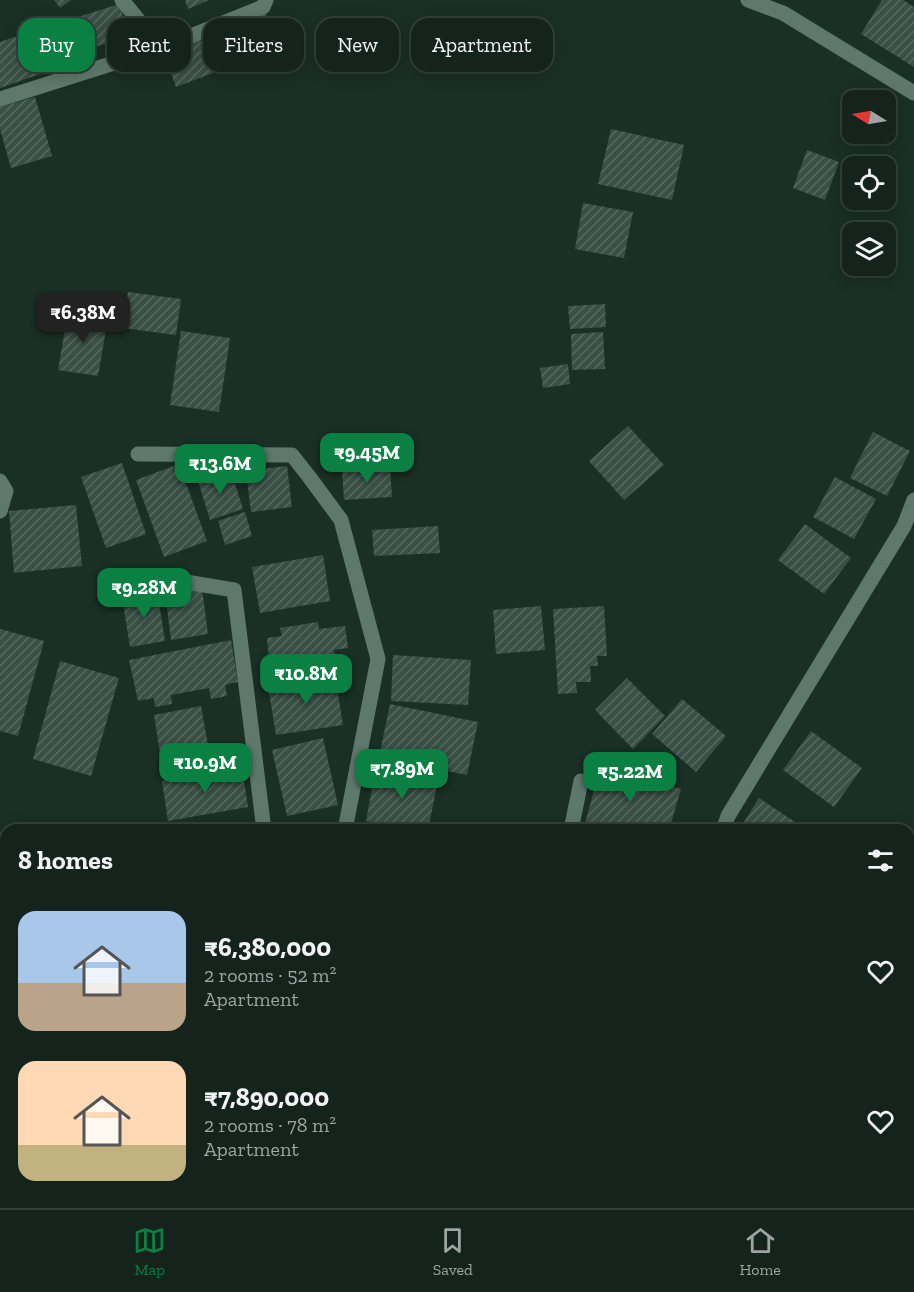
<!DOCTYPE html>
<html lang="en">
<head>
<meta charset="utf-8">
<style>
  :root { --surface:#14231c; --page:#1d2b25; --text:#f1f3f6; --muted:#9da4a3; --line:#33403b; --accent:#0b8043 }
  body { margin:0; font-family:"Zilla Slab",serif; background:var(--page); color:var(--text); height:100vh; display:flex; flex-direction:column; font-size:22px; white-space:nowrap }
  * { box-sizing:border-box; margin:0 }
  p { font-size:20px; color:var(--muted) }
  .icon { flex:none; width:33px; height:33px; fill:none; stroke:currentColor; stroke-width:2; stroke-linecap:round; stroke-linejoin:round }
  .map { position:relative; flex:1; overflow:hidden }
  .drawer { position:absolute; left:0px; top:824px; width:915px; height:386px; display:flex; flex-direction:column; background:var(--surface); border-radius:18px 18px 0 0; box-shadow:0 3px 15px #0003,0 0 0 2px var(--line) }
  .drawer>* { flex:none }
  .hud { position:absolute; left:18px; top:18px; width:600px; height:54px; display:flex; gap:12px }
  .needle { width:39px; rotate:281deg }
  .buttons { position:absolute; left:842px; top:90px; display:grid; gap:12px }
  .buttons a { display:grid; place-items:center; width:54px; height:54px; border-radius:12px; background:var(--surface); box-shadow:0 3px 15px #0003,0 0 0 2px var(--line); font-size:30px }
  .price { position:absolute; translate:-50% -51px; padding:0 14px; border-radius:12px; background:var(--accent); color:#fff; font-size:20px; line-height:39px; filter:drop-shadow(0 2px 3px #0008) }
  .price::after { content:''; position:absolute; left:50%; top:36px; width:18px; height:14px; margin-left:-9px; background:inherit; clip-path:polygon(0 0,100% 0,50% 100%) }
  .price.current { background:#222; color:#fff }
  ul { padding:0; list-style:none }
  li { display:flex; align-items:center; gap:18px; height:150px; padding:0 18px }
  li span { display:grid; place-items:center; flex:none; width:168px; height:120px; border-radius:18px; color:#555 }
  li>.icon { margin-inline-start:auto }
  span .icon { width:72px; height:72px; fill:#fffc; stroke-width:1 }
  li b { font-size:26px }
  h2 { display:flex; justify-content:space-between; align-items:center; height:72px; padding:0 18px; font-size:26px }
  .chip { padding:0 21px; border-radius:18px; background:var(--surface); box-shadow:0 3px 15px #0003,0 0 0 2px var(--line); font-size:21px; line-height:54px }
  .chip.current { background:var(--accent); color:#fff }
  .dock { display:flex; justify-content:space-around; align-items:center; height:84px; border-top:2px solid var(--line); background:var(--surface); font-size:16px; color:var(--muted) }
  .dock a { display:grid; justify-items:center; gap:3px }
  .dock .current { color:var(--accent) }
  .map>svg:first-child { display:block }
  .building { fill:url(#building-hatch) }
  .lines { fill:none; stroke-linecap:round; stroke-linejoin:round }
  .minor { stroke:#5e786c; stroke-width:15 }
</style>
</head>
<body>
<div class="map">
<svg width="914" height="1208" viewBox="0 0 914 1208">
  <defs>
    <pattern id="building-hatch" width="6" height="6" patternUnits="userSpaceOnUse" patternTransform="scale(1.5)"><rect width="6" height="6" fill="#3a5046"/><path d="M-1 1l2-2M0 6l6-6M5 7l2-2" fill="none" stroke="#566961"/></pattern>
  </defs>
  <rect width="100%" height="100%" fill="#1a2f26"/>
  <g class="building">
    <path d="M54 0H71L60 8Z"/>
    <path d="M185 0H209L188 9Z"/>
    <path d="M882 0H903L914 7V67L861 34Z"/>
    <path d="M119 4 129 36 79 52 69 20Z"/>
    <path d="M266 14 278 51 234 67 221 30Z"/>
    <path d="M52 24 66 65 0 88V42Z"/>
    <path d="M200 40 213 73 176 87 164 54Z"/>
    <path d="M35 97 52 156 11 168 0 129V107Z"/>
    <path d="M611 129 684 145 672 200 598 184Z"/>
    <path d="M807 150 839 162 825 200 793 188Z"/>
    <path d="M583 203 633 212 624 258 575 249Z"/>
    <path d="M128 292 181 299 176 335 123 328Z"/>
    <path d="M605 304 606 327 570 329 568 306Z"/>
    <path d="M68 311 108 318 98 376 58 370Z"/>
    <path d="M181 331 230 338 219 412 170 405Z"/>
    <path d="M603 332 605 369 572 370 571 334Z"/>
    <path d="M568 364 570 384 543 388 540 368Z"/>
    <path d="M628 426 664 465 624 500 589 461Z"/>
    <path d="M873 432 910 451 887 496 850 478Z"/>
    <path d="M122 463 146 534 106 548 81 477Z"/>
    <path d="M179 464 207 541 164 557 136 480Z"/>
    <path d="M287 466 292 507 251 512 246 471Z"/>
    <path d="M390 468 392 497 344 500 342 471Z"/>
    <path d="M231 471 243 509 210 520 198 481Z"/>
    <path d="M835 477 876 499 854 539 813 517Z"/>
    <path d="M76 505 82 566 14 573 9 511Z"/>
    <path d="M245 512 252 536 225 545 218 521Z"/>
    <path d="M805 524 851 558 824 594 778 560Z"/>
    <path d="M438 526 440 553 374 556 372 530Z"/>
    <path d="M323 555 330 601 260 613 252 567Z"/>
    <path d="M202 588 208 634 171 640 165 593Z"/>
    <path d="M157 590 165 641 130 647 122 597Z"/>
    <path d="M541 606 545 650 496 654 493 610Z"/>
    <path d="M604 606 607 656H597L598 666H590L591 682H576L577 693 558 694 553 609Z"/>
    <path d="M318 622 319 629 345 626 348 648 334 650 336 658 279 666 278 658 269 659 267 638 282 636 280 628Z"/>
    <path d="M0 629 44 641 18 736 0 731Z"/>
    <path d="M231 640 238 682 225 685 227 696 211 699 209 688 171 695 172 704 155 707 154 698 138 701 129 660Z"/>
    <path d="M393 655 471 660 468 705 391 701Z"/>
    <path d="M60 661 119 678 91 776 33 759Z"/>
    <path d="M335 675 343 725 276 735 268 686Z"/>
    <path d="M627 678 665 716 633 749 595 710Z"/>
    <path d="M682 699 726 736 696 772 652 734Z"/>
    <path d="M390 704 478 722 467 775 379 757Z"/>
    <path d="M201 706 209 751 161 759 154 715Z"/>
    <path d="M811 731 862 768 834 807 783 770Z"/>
    <path d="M323 738 338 805 287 816 272 750Z"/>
    <path d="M601 766 681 789 669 830H583Z"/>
    <path d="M376 767 438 780 428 830H407L366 821Z"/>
    <path d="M242 768 248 807 168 821 162 781Z"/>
    <path d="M759 798 807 830H739Z"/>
    <path d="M361 825 379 829V830H360Z"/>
    <path d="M909 976 914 978V1033L909 1043Z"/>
    <path d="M0 1052 6 1054V1121L3 1130 0 1129Z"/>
    <path d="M41 1203H87L85 1208H39Z"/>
    <path d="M94 1203H123L121 1208H92Z"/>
    <path d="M160 1203H258L270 1208H158Z"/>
    <path d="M368 1203H413L412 1208H367Z"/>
    <path d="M420 1203H450L449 1208H419Z"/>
  </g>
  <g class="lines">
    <g class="minor">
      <path d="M122 0 161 48"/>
      <path d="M748 0 783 13 914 93"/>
      <path d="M0 99 161 48 263 7 266 0"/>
      <path d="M138 454 292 455 310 478 341 520 378 659 345 830"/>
      <path d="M0 481 6 491 0 511"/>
      <path d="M162 578 234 590 264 830"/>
      <path d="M571 830 581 781"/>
      <path d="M723 830 728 816 904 526 914 500"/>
      <path d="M0 840 6 843"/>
      <path d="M0 1028 6 1030"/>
      <path d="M909 1091 914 1093"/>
      <path d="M530 1203 545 1208"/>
      <path d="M589 1208 591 1203"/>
    </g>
  </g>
</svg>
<div class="buttons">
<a><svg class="needle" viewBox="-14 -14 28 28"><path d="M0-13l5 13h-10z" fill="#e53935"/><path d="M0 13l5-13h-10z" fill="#9da4a3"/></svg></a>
<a><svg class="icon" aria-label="locate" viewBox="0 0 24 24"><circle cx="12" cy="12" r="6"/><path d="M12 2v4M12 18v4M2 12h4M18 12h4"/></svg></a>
<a><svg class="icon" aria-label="layers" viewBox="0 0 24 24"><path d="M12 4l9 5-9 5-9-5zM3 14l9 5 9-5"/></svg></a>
</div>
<b class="price current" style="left:83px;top:344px">₹6.38M</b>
<b class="price" style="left:367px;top:484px">₹9.45M</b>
<b class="price" style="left:220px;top:495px">₹13.6M</b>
<b class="price" style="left:144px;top:619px">₹9.28M</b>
<b class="price" style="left:306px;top:705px">₹10.8M</b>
<b class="price" style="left:205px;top:794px">₹10.9M</b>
<b class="price" style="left:402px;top:800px">₹7.89M</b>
<b class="price" style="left:630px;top:803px">₹5.22M</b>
<div class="hud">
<a class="chip current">Buy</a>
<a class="chip">Rent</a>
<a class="chip">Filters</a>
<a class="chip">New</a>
<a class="chip">Apartment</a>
</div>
<section class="drawer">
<h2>8 homes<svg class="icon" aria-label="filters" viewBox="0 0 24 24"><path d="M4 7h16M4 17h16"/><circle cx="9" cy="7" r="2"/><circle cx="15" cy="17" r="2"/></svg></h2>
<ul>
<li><span style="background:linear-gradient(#a9c7e8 60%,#b9a48a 0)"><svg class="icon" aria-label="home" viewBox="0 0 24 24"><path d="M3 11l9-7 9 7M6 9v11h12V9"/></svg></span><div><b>₹6,380,000</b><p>2 rooms · 52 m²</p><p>Apartment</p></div><svg class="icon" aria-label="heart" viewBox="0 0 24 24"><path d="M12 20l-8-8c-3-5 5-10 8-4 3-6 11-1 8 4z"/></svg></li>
<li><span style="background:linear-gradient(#ffd9b3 70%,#c2b280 0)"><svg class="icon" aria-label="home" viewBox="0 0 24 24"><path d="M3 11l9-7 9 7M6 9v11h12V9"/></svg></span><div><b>₹7,890,000</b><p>2 rooms · 78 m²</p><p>Apartment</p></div><svg class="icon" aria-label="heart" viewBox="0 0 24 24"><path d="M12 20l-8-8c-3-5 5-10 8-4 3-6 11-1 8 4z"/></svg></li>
</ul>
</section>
</div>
<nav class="dock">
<a class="current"><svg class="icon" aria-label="map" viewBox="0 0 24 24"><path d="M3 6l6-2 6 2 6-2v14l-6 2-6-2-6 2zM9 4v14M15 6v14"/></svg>Map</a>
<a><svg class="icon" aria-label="saved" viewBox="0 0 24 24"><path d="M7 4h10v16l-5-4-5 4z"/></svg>Saved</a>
<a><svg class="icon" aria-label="home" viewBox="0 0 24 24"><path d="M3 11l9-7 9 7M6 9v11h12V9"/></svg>Home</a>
</nav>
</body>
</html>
